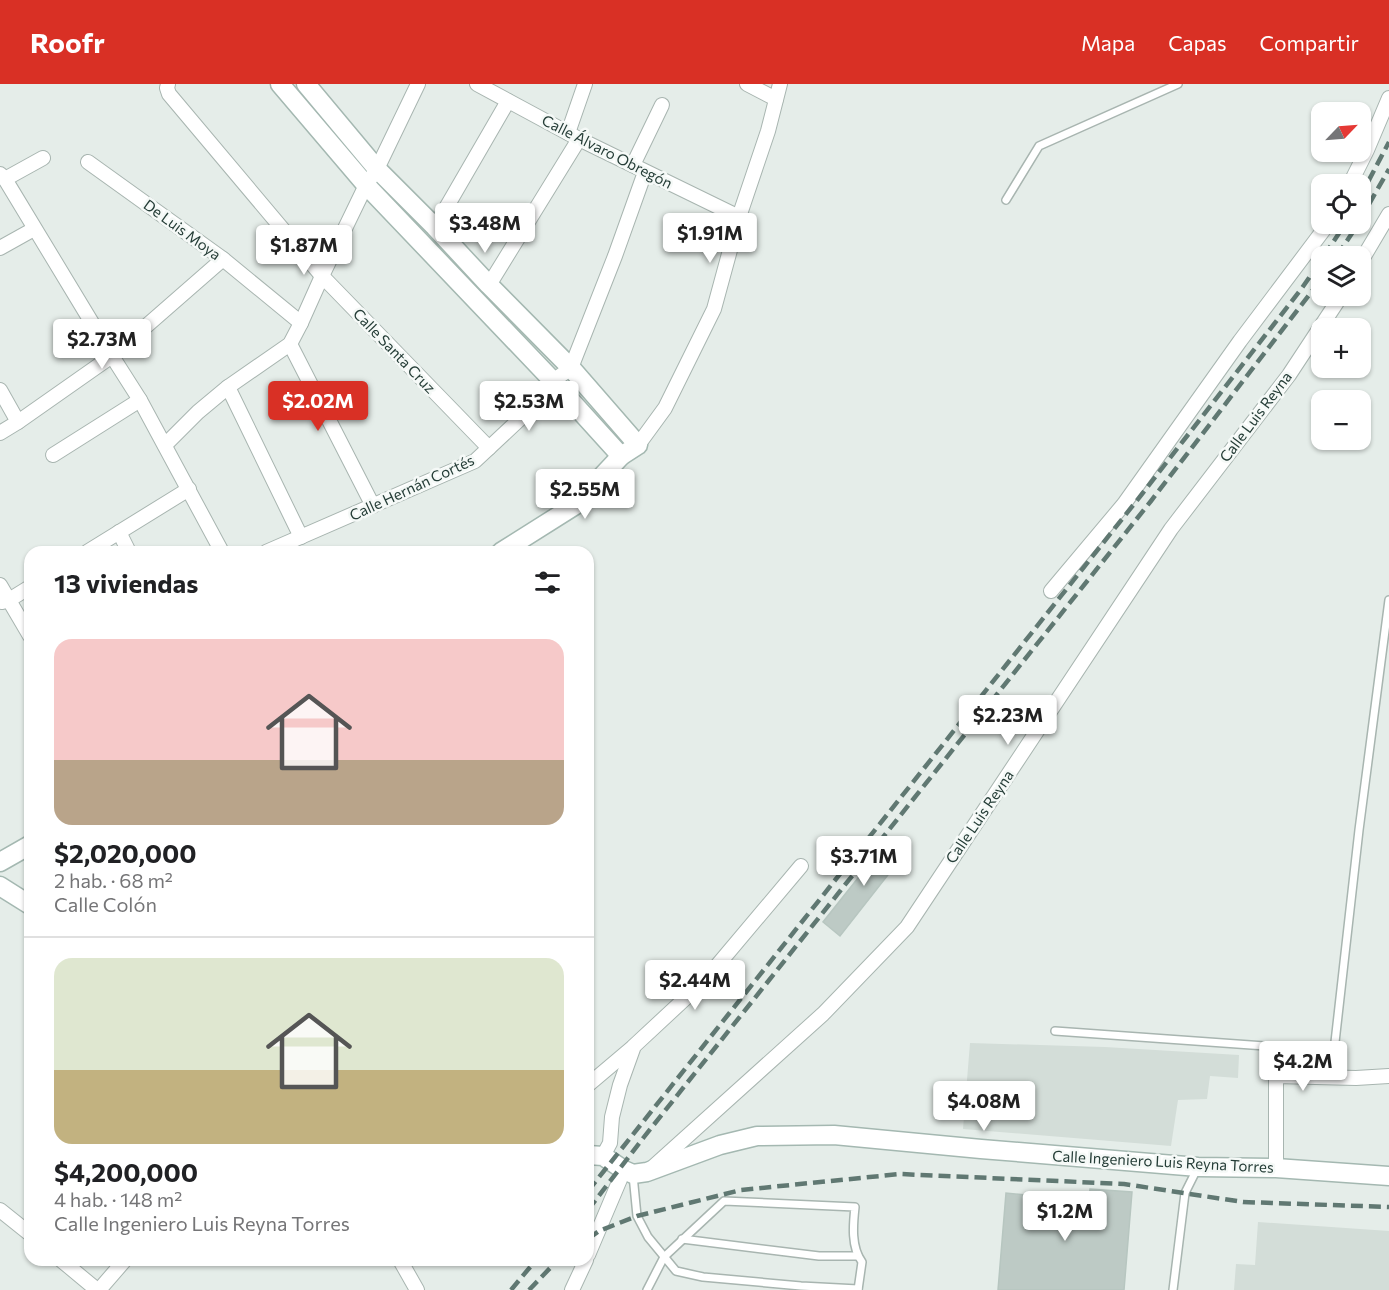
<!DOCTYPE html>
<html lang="es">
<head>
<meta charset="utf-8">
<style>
  :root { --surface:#fff; --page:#f6f6f6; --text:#202124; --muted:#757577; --line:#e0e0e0; --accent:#d93025 }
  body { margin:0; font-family:Commissioner,sans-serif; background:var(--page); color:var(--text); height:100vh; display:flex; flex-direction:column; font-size:22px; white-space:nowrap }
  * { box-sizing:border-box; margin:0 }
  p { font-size:20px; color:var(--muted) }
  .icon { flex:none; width:33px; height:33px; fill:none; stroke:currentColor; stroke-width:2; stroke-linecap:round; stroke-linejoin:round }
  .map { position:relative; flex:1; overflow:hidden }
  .sheet { position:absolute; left:24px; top:462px; width:570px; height:720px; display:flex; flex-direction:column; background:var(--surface); border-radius:18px; box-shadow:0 2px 4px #0004 }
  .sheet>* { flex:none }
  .needle { width:39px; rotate:65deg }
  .fabs { position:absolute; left:1311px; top:18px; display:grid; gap:12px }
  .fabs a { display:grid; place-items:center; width:60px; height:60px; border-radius:12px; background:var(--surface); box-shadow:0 2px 4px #0004; font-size:30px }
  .price { position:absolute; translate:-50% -51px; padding:0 14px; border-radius:6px; background:#fff; color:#222; font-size:20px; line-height:39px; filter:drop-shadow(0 2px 3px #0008) }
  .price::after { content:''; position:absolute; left:50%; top:36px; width:18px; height:14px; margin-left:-9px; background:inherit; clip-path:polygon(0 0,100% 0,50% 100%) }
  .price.on { background:var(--accent); color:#fff }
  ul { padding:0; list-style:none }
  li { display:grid; align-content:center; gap:12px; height:318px; padding:0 30px }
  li+li { border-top:2px solid var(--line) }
  li span { display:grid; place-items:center; height:186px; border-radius:18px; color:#555 }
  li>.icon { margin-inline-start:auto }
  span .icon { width:108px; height:108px; fill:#fffc; stroke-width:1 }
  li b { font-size:26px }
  h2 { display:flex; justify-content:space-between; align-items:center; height:72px; padding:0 30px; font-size:26px }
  header { display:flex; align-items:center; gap:36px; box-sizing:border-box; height:84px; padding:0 30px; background:var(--accent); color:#fff }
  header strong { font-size:28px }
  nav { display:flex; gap:33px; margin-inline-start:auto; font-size:21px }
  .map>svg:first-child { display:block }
  .built { fill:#d3ddd8 }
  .building { fill:#bdcac5; stroke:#b7c6c0; stroke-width:1.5 }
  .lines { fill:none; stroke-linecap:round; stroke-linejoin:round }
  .lane-casing { stroke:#a8b5b0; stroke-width:10 }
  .street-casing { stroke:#a8b5b0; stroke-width:16 }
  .secondary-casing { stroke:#a4b8b1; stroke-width:21 }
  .lane { stroke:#fff; stroke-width:7 }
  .street { stroke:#fff; stroke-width:14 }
  .secondary { stroke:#fff; stroke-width:18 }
  .rail { stroke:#607872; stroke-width:4.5; stroke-dasharray:12 6; stroke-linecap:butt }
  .labels { text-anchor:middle; stroke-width:5; stroke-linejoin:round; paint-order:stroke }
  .street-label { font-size:15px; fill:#253d37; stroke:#f5f9f7 }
</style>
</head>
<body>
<header>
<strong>Roofr</strong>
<nav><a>Mapa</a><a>Capas</a><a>Compartir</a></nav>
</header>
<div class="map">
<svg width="1389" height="1206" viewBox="0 0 1389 1206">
  <rect width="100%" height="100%" fill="#e5ede9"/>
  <g class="built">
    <path d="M970 959 1105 963 1239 971 1238 994 1210 992 1207 1015 1178 1016 1171 1062 963 1045Z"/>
    <path d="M1258 1138 1389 1147V1206H1234L1236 1180 1255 1181Z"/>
  </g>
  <g class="building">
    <path d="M889 755 906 768 840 852 823 838Z"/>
    <path d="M1090 1105 1132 1108 1124 1206H998L1006 1109 1089 1117Z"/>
  </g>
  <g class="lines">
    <g class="lane-casing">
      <g id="lane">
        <path d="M1006 116 1039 62 1178 0"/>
        <path d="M1055 947 1334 967 1359 746 1389 516"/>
        <path d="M633 1091 637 1132 648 1153 676 1187 703 1193 801 1202 858 1205"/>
        <path d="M682 1155 819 1172H858"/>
        <path d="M647 1206 664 1173 724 1117 855 1123C853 1141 851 1163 862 1178L858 1206"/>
        <path d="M1173 1206 1185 1109 1198 1083"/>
      </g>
    </g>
    <g class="street-casing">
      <g id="street">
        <path d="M168 0 167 4 169 10 322 192 489 364"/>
        <path d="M477 0 579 55 739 133"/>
        <path d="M747 0 776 15"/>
        <path d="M568 49 585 0"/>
        <path d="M88 78 223 175 301 239"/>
        <path d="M633 81 662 21"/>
        <path d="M0 90 5 95 112 272 140 316 222 468"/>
        <path d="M5 95 43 74"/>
        <path d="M1350 100 1367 66 1389 14"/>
        <path d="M435 143 508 17"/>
        <path d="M0 164 34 145"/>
        <path d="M1360 179 1389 130"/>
        <path d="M489 201 579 55"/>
        <path d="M290 260 373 422"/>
        <path d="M228 303 301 453"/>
        <path d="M0 306 18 338"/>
        <path d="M0 349 18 338 112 272 223 175"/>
        <path d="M165 361 198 328 228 303 290 260 301 239 322 192 366 101 377 85 418 0"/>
        <path d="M638 361 665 324 714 225 739 133 768 47 780 0"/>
        <path d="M53 371 140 316"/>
        <path d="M119 448 129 468"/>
        <path d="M87 468 189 405"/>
        <path d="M266 468 475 377 537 319 553 297 571 284 615 172 645 88"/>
        <path d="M0 501 30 552"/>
        <path d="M1051 507 1124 420 1240 257 1328 140"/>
        <path d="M2 518 9 516 30 503"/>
        <path d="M588 1001 633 963"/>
        <path d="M603 1072 610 1059 612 1033 620 1001 634 962 705 896 801 782"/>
        <path d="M652 1084 823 930 907 843 1171 445 1289 291 1341 212"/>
        <path d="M1276 1084V992L1356 994 1389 992"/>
        <path d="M0 1126 30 1150"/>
        <path d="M588 1171 624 1086"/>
        <path d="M61 1176 97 1206"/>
        <path d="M400 1176 417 1206"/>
        <path d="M99 1206 125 1176"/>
        <path d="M572 1206 586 1176"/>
      </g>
    </g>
    <g class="secondary-casing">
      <g id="secondary">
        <path d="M280 0 366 101 553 297 621 372"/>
        <path d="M306 0 377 85 435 143 489 201 571 284 638 361 621 372 574 422 501 468"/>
        <path d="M0 778 30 761"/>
        <path d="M0 802 30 821"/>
        <path d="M588 1071 603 1072 624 1086 633 1090 647 1088 720 1061 757 1052 834 1051 981 1065 1198 1083 1276 1084 1389 1092"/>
      </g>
    </g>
    <use href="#lane" class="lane"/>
    <use href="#street" class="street"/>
    <use href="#secondary" class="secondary"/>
    <g class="rail">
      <path d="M1360 113 1389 58"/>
      <path d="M1360 136 1389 85"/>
      <path d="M1324 172 1345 140"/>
      <path d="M1337 172 1358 140"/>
      <path d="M588 1107 1142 410 1302 204 1322 175"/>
      <path d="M588 1126 644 1053 1151 417 1322 194"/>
      <path d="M588 1155 599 1147 637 1132 741 1106 900 1090 1124 1100 1243 1118 1389 1123"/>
      <path d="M511 1206 536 1176"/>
      <path d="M529 1206 553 1181 559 1176"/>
    </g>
  </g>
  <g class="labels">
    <g class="street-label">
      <text transform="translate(607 68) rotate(27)" y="5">Calle Álvaro Obregón</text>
      <text transform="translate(182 146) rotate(36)" y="5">De Luis Moya</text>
      <text transform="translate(394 267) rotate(46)" y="5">Calle Santa Cruz</text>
      <text transform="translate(1256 333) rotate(-53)" y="5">Calle Luis Reyna</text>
      <text transform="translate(412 404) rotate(-25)" y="5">Calle Hernán Cortés</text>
      <text transform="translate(980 733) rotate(-56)" y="5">Calle Luis Reyna</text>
      <text transform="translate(1163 1078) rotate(3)" y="5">Calle Ingeniero Luis Reyna Torres</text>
    </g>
  </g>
</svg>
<div class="fabs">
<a><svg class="needle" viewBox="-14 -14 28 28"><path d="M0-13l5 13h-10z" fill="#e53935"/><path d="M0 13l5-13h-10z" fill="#757577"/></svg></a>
<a><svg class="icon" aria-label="locate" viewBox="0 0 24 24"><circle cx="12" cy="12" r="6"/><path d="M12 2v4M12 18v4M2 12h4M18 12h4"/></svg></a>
<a><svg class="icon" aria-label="layers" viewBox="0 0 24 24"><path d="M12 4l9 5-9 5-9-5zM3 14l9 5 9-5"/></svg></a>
<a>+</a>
<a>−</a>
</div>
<b class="price" style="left:485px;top:170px">$3.48M</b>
<b class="price" style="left:710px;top:180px">$1.91M</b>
<b class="price" style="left:304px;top:192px">$1.87M</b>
<b class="price" style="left:102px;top:286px">$2.73M</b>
<b class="price on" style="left:318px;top:348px">$2.02M</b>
<b class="price" style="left:529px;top:348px">$2.53M</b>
<b class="price" style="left:585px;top:436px">$2.55M</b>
<b class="price" style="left:1008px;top:662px">$2.23M</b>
<b class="price" style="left:864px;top:803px">$3.71M</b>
<b class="price" style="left:695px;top:927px">$2.44M</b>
<b class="price" style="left:1303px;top:1008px">$4.2M</b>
<b class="price" style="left:984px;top:1048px">$4.08M</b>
<b class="price" style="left:1065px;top:1158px">$1.2M</b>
<section class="sheet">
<h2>13 viviendas<svg class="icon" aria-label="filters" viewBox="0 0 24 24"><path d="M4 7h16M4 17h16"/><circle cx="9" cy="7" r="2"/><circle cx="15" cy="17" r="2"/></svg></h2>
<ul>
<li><span style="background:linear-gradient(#f6c9c9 65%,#b9a48a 0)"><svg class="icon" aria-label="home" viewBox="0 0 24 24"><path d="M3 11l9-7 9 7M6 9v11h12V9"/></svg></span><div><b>$2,020,000</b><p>2 hab. · 68 m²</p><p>Calle Colón</p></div></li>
<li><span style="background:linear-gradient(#dfe7d0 60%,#c2b280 0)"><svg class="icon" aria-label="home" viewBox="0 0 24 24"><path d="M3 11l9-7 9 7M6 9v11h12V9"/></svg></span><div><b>$4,200,000</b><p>4 hab. · 148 m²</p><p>Calle Ingeniero Luis Reyna Torres</p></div></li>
</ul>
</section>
</div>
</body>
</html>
